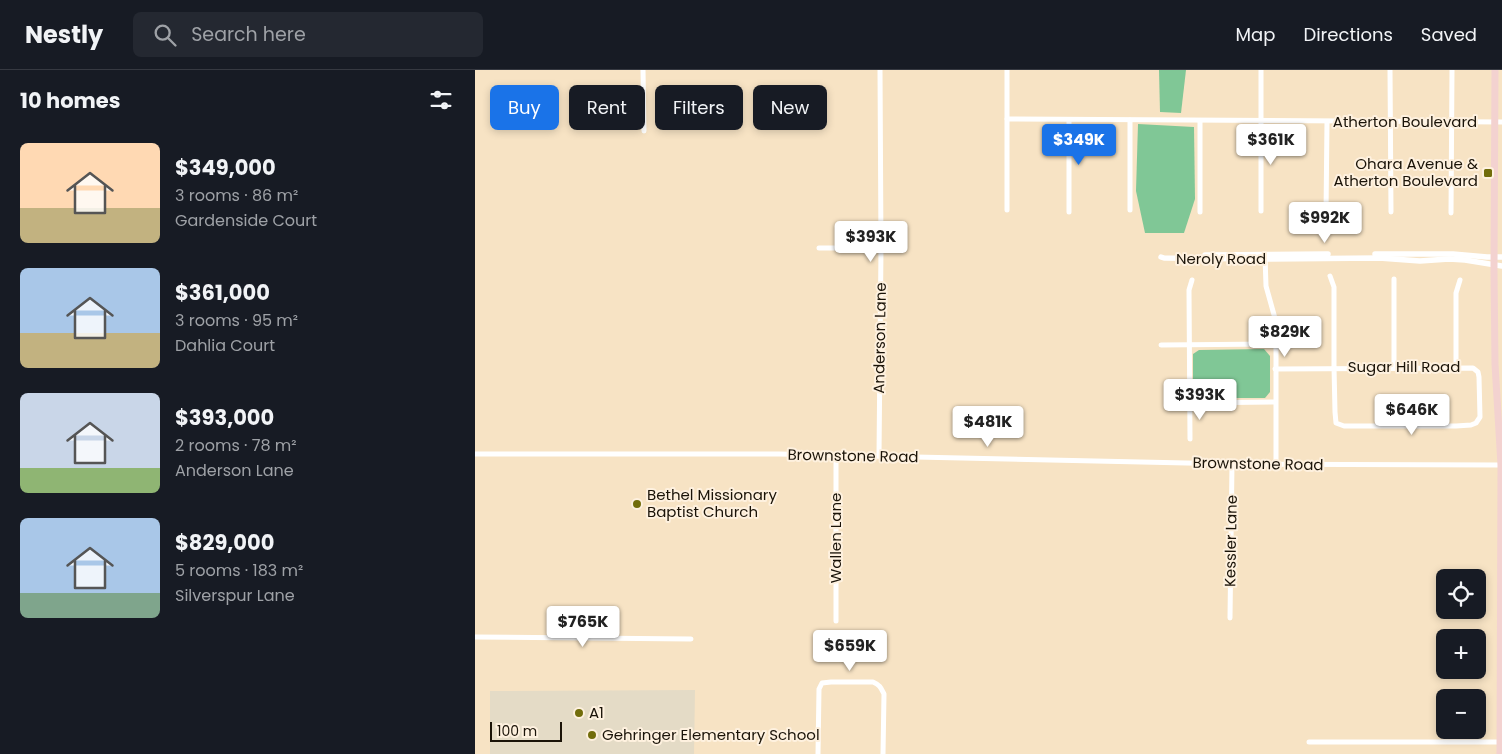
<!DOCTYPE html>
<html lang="en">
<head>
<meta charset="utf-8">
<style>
  :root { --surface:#171b24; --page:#242831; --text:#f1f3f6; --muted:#9ea1a6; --line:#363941; --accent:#1a73e8 }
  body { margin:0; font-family:Poppins,sans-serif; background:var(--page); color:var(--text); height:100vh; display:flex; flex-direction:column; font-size:19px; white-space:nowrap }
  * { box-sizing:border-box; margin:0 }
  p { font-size:16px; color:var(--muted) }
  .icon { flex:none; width:28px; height:28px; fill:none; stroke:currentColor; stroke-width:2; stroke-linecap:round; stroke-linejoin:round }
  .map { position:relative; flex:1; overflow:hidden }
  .panel { display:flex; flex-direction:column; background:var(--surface); width:475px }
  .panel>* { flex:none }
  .guide { position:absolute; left:15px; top:15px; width:475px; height:45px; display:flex; gap:10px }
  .fabs { position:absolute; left:961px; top:499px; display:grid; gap:10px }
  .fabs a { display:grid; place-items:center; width:50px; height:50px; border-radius:8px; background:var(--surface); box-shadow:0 2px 8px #0003; font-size:25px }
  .scale { position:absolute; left:15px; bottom:12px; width:72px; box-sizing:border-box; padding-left:5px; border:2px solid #1a1308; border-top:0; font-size:14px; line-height:18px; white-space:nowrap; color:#1a1308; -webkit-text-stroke:4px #fef1df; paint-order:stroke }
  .price { position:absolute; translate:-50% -42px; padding:0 11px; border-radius:5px; background:#fff; color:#222; font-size:16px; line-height:32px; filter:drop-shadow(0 1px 2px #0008) }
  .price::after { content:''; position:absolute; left:50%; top:30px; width:15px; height:11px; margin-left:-8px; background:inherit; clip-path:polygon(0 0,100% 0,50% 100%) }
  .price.on { background:var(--accent); color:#fff }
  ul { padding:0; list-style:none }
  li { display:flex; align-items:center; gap:15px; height:125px; padding:0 20px }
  li span { display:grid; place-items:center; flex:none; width:140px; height:100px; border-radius:8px; color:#555 }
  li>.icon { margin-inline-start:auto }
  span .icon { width:60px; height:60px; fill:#fffc; stroke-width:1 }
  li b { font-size:21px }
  h2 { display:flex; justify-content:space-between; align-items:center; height:60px; padding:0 20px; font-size:21px }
  .chip { padding:0 18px; border-radius:8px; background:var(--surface); box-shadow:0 2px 8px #0003; font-size:18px; line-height:45px }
  .chip.on { background:var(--accent); color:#fff }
  header { display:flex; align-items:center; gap:30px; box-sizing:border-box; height:70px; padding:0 25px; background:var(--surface); border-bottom:1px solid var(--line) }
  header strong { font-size:24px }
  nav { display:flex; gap:28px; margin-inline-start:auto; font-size:18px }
  .search { width:350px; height:45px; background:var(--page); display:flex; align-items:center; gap:12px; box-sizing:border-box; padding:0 18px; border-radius:8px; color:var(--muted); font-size:19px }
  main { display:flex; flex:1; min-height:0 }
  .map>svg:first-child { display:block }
  .education { fill:#e4dbc6 }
  .green { fill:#80c796 }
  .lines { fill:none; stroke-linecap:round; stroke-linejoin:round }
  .minor { stroke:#fff; stroke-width:5 }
  .tertiary { stroke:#fff; stroke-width:5.5 }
  .secondary { stroke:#f3d2d0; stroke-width:7 }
  .poi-dot { fill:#726d0b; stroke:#fef1df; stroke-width:2 }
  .labels { text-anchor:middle; stroke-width:4; stroke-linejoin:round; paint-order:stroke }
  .street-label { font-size:15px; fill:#1a1308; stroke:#fef1df }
  .poi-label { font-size:15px; fill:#1a1308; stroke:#fef1df; text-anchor:start }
</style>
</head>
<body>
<header>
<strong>Nestly</strong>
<div class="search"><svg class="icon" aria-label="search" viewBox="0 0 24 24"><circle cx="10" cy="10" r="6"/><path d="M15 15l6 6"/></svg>Search here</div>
<nav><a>Map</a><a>Directions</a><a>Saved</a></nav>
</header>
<main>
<section class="panel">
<h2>10 homes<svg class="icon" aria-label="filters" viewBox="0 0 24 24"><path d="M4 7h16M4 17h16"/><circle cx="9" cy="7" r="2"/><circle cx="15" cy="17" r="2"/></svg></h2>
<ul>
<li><span style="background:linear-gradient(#ffd9b3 65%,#c2b280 0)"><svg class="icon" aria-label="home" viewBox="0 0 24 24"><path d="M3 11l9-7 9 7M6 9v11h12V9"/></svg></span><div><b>$349,000</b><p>3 rooms · 86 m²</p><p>Gardenside Court</p></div></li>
<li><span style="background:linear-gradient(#a9c7e8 65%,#c2b280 0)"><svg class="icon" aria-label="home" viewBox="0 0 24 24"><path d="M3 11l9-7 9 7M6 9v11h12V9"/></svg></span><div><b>$361,000</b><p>3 rooms · 95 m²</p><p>Dahlia Court</p></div></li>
<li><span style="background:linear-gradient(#c9d6e8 75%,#8fb573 0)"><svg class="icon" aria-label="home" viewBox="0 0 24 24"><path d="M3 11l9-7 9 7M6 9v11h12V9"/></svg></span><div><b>$393,000</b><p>2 rooms · 78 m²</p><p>Anderson Lane</p></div></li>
<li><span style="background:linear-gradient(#a9c7e8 75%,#7fa58c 0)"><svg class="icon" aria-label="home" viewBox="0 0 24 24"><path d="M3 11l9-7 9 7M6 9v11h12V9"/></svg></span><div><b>$829,000</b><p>5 rooms · 183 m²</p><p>Silverspur Lane</p></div></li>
</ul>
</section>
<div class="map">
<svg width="1027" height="684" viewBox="0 0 1027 684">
  <rect width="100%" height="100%" fill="#f7e3c4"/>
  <path class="education" d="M220 620 219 684H15V621Z"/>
  <g class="green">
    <path d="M684 0H711L706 43 685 42Z"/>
    <path d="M663 54 719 57 720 129 709 163H670L661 121Z"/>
    <path d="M789 279 795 286V322L790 328H724L718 323V284L724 280Z"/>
  </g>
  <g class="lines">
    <g class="minor">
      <path d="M168 0 169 61"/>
      <path d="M786 0V141"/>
      <path d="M915 0 916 142"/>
      <path d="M532 49 1027 52"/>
      <path d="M594 50V142"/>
      <path d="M725 51V142"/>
      <path d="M532 140V0"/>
      <path d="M655 140V50"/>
      <path d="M851 143 852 52"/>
      <path d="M976 143 977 0"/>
      <path d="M344 178H406"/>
      <path d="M790 186 791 216 801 252V394"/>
      <path d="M919 209V297"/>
      <path d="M686 275 800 274"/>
      <path d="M981 297V223L985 210"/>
      <path d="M800 299 998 298 1003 302 1004 307 1005 347 1001 353 996 355 981 356H869L861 353 860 342 859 297V217L855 206"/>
      <path d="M715 333 800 332"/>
      <path d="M715 369 714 220 717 210"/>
      <path d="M0 384H304L757 394 1026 395"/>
      <path d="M404 386 406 178 405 0"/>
      <path d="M755 548 757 394"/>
      <path d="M361 551V386"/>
      <path d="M0 567 216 569"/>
      <path d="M834 672H1025"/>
      <path d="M343 684 344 619 347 613 356 612H398C405 615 406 618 409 624L408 684"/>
    </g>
    <g class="tertiary">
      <path d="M900 184H978L1012 187H1027"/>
      <path d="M730 185 853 184"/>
      <path d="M686 187 689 188 790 189 904 188 945 191 974 189 990 190 1027 196"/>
    </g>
    <path class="secondary" d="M1020 0 1019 200 1020 294 1026 395 1025 684"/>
  </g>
  <g class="poi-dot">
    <rect x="1008" y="98" width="10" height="10" rx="2.5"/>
    <circle cx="162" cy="434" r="5"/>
    <circle cx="104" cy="643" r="5"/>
    <circle cx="117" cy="665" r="5"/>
  </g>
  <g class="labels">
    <g class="street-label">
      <text x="930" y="57">Atherton Boulevard</text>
      <text x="746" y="194">Neroly Road</text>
      <text transform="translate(405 268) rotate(-89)" y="5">Anderson Lane</text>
      <text x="929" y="302">Sugar Hill Road</text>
      <text transform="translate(378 386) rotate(1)" y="5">Brownstone Road</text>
      <text transform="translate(783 394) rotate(1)" y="5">Brownstone Road</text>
      <text transform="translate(361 468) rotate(-90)" y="5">Wallen Lane</text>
      <text transform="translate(756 471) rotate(-89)" y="5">Kessler Lane</text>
    </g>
    <g class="poi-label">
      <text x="1003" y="99" text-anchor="end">Ohara Avenue &amp;<tspan x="1003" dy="17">Atherton Boulevard</tspan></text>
      <text x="172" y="430">Bethel Missionary<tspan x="172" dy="17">Baptist Church</tspan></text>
      <text x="114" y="648">A1</text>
      <text x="127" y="670">Gehringer Elementary School</text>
    </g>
  </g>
</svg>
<div class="fabs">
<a><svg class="icon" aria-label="locate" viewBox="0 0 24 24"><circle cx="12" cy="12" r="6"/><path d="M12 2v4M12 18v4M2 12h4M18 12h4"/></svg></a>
<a>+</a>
<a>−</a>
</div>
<div class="scale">100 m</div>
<b class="price on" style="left:604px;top:96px">$349K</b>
<b class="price" style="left:796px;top:96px">$361K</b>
<b class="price" style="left:850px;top:174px">$992K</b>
<b class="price" style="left:396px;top:193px">$393K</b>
<b class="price" style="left:810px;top:288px">$829K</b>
<b class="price" style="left:725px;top:351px">$393K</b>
<b class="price" style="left:937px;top:366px">$646K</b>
<b class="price" style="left:513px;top:378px">$481K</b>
<b class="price" style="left:108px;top:578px">$765K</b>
<b class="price" style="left:375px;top:602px">$659K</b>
<div class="guide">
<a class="chip on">Buy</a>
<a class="chip">Rent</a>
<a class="chip">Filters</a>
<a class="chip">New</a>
</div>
</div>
</main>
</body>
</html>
